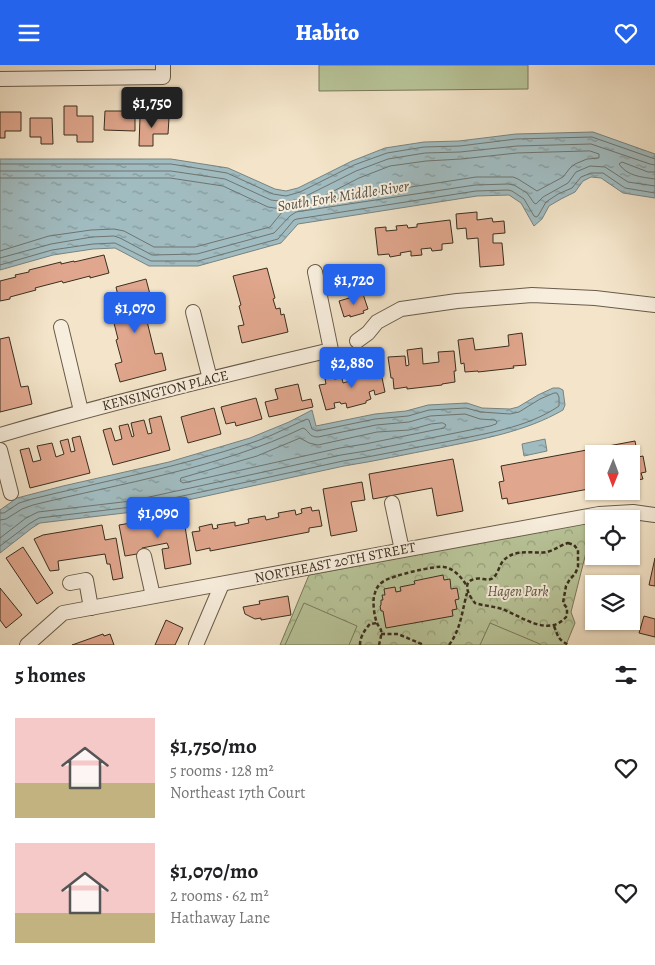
<!DOCTYPE html>
<html lang="en">
<head>
<meta charset="utf-8">
<style>
  :root { --surface:#fff; --page:#f2f2f2; --text:#202124; --muted:#757577; --accent:#2563eb }
  body { margin:0; font-family:Alegreya,serif; background:var(--page); color:var(--text); height:100vh; display:flex; flex-direction:column; font-size:19px; white-space:nowrap }
  * { box-sizing:border-box; margin:0 }
  p { font-size:16px; color:var(--muted) }
  .icon { flex:none; width:28px; height:28px; fill:none; stroke:currentColor; stroke-width:2; stroke-linecap:round; stroke-linejoin:round }
  .map { position:relative; height:580px; overflow:hidden }
  .sheet { display:flex; flex-direction:column; background:var(--surface); flex:1 }
  .sheet>* { flex:none }
  .needle { width:32px; rotate:181deg }
  .buttons { position:absolute; left:585px; top:380px; display:grid; gap:10px }
  .buttons a { display:grid; place-items:center; width:55px; height:55px; border-radius:0px; background:var(--surface); box-shadow:0 1px 4px #0004; font-size:25px }
  .price { position:absolute; translate:-50% -42px; padding:0 11px; border-radius:5px; background:var(--accent); color:#fff; font-size:16px; line-height:32px; filter:drop-shadow(0 1px 2px #0008) }
  .price::after { content:''; position:absolute; left:50%; top:30px; width:15px; height:11px; margin-left:-8px; background:inherit; clip-path:polygon(0 0,100% 0,50% 100%) }
  .price.on { background:#222; color:#fff }
  ul { padding:0; list-style:none }
  li { display:flex; align-items:center; gap:15px; height:125px; padding:0 15px }
  li span { display:grid; place-items:center; flex:none; width:140px; height:100px; border-radius:0px; color:#555 }
  li>.icon { margin-inline-start:auto }
  span .icon { width:60px; height:60px; fill:#fffc; stroke-width:1 }
  li b { font-size:21px }
  h2 { display:flex; justify-content:space-between; align-items:center; height:60px; padding:0 15px; font-size:21px }
  header { display:flex; justify-content:space-between; align-items:center; height:65px; padding:0 15px; background:var(--accent); color:#fff; font-size:22px; font-weight:800 }
  .map>svg:first-child { display:block }
  .forest { fill:url(#forest-crowns); stroke:#797a5c }
  .garden { fill:#b8c599; stroke:#797a5c }
  .water { fill:url(#water-ripples); stroke:#788380 }
  .lines { fill:none; stroke-linecap:round; stroke-linejoin:round }
  .shore { stroke:#6e7570; stroke-width:1 }
  .building { fill:#e1a78e; stroke:#3a2e1f }
  .minor-casing { stroke:#685c4a; stroke-width:16 }
  .path { stroke:#3a2e1f; stroke-width:2.5; stroke-dasharray:4 2.5; stroke-linecap:butt }
  .minor { stroke:#f8eedd; stroke-width:14 }
  .labels { text-anchor:middle; stroke-width:4; stroke-linejoin:round; paint-order:stroke }
  .street-label { font-size:14px; fill:#3a2e1f; stroke:#f8eedd }
  .park-label { font-size:14px; font-style:italic; fill:#5a543e; stroke:#f8eedd }
  .water-label { font-size:15px; font-style:italic; fill:#545248; stroke:#f8eedd }
</style>
</head>
<body>
<header><svg class="icon" aria-label="menu" viewBox="0 0 24 24"><path d="M4 6h16M4 12h16M4 18h16"/></svg>Habito<svg class="icon" aria-label="heart" viewBox="0 0 24 24"><path d="M12 20l-8-8c-3-5 5-10 8-4 3-6 11-1 8 4z"/></svg></header>
<div class="map">
<svg width="655" height="580" viewBox="0 0 655 580">
  <defs>
    <pattern id="forest-crowns" width="20" height="18" patternUnits="userSpaceOnUse" patternTransform="scale(1.25)"><rect width="20" height="18" fill="#b8c599"/><path d="M2 6a3 3 0 1 1 6 0M12 15a3 3 0 1 1 6 0" fill="none" stroke="#97a07c"/></pattern>
    <pattern id="water-ripples" width="26" height="14" patternUnits="userSpaceOnUse" patternTransform="scale(1.25)"><rect width="26" height="14" fill="#a1bcc1"/><path d="M2 4q2-2 4 0t4 0M15 11q2-2 4 0t4 0" fill="none" stroke="#84999c"/></pattern>
  </defs>
  <rect width="100%" height="100%" fill="#f4e5ca"/>
  <filter id="stains"><feTurbulence type="fractalNoise" baseFrequency=".004" numOctaves="4"/><feColorMatrix values="0 0 0 0 .2 0 0 0 0 .09 0 0 0 0 .02 0 0 0 .5 -.17"/></filter>
  <radialGradient id="worn" r=".72"><stop offset=".6" stop-color="#630" stop-opacity="0"/><stop offset="1" stop-color="#630" stop-opacity=".3"/></radialGradient>
  <path class="forest" d="M594 456 571 547 575 558 566 580H280L309 510Z"/>
  <g class="garden">
    <path d="M319 0H528V24L319 26Z"/>
    <path d="M304 538 357 561 349 580H285Z"/>
    <path d="M490 558 540 579V580H480Z"/>
  </g>
  <g class="water">
    <path d="M593 67 655 89V133L623 128 601 113 591 112 583 116 575 127 561 134 549 141 542 154 534 161 521 138 509 130 477 131 298 159 281 178 198 201H149L115 183 93 184 53 190 0 205V94H171L228 103 275 124 286 126 298 123 352 96 385 83 424 77 459 76 516 69Z"/>
    <path d="M553 323H559L563 325 565 340 563 345C525 367 482 374 439 383 407 389 376 396 344 401L133 447 40 458 32 463 0 488V445L17 433 63 421 169 397 250 373 289 357 312 345 316 361 375 349 406 346 428 340 467 338 482 343 510 344 518 342 538 330Z"/>
    <path d="M545 374 547 386 524 391 522 379Z"/>
  </g>
  <g class="lines">
    <g class="shore">
      <path d="M590 86 599 89V93L587 94 575 99 570 103 563 112 537 126 518 114 513 112H476L326 135 323 133 324 131 359 113 390 101 426 96 461 94 517 88Z"/>
      <path d="M0 99H171L227 108 273 129 286 131 300 127 354 100 387 88 424 82 460 81 516 74 592 72 655 94"/>
      <path d="M0 106H171L225 114 271 135 287 137 302 133 356 106 388 94 425 88 460 87 517 81 591 79 650 99 655 100"/>
      <path d="M655 107H648L622 97 619 99C627 111 641 112 655 114"/>
      <path d="M0 113H170L223 121 268 142 281 144 283 146 270 162 195 182H154L124 166 114 164 91 165 49 171 0 186"/>
      <path d="M0 193 51 179 92 172 114 171 120 173 152 190 197 189 274 168 290 151 296 147 475 120 508 119 514 120 527 128 534 138 536 139 543 132 568 118 576 107 590 101 605 102 628 117 655 121"/>
      <path d="M0 200 52 185 93 179 115 178 151 196H198L278 174 294 155 297 154 476 126 508 125 512 126 524 134 534 151 536 152 538 151 546 137 558 129 572 123 581 112 591 108H603L625 123 655 128"/>
      <path d="M443 358 446 360 444 363 365 379 340 383 183 418 180 416 181 413 257 391 300 373 309 378 318 380 377 367 409 365 431 359Z"/>
      <path d="M0 448H4L19 438 32 434C105 416 179 402 251 378 270 372 288 362 307 354L309 355 312 364 317 366 375 354 408 351 429 345 466 343 481 347 510 349 519 347 540 334 554 328H557L559 332V341C527 363 483 369 445 377 411 383 377 391 343 396L132 442 39 453 29 459 0 481"/>
      <path d="M0 455 6 454 22 444 33 440C122 418 220 403 303 363 309 365 308 372 318 372L376 360 409 357 430 351 465 349 480 354 495 355 497 357 496 359 490 361 366 386 341 390 131 436 38 447 26 453 0 473"/>
    </g>
  </g>
  <g class="building">
    <path d="M64 41H77V51H93V77H77V70H64Z"/>
    <path d="M105 46H135V66L104 65Z"/>
    <path d="M0 47H21V66H5V73H0Z"/>
    <path d="M140 52 169 53 168 69H153V81H139Z"/>
    <path d="M30 53H52L53 79H41V72H30Z"/>
    <path d="M477 147V155L492 153 493 157 504 156 505 168 493 169V178H502L504 200 480 202 478 173 467 174 466 163 457 164 456 149Z"/>
    <path d="M450 155 453 178 442 179V185L432 186 431 183 421 184 422 190 411 191V186L400 188 401 190 390 192 389 189 378 190 375 163 386 162V166L397 165 396 161 407 160 408 163 417 162V159Z"/>
    <path d="M104 190 109 208 90 213V211L63 218 62 216 35 223 36 225 10 232V234L0 236V216L16 212 15 210 29 207V205L61 197V199L74 196V197Z"/>
    <path d="M267 203 275 233 273 234 276 244 280 243 281 250 284 249 288 267 242 278 238 261 244 260 239 241 241 240 233 211Z"/>
    <path d="M146 214 152 237 143 240 155 289 162 288 166 305 120 317 115 299 122 297 116 275 118 274 111 246 121 244 116 222Z"/>
    <path d="M363 229 368 244 363 246 364 248 350 252V250L344 252 339 236Z"/>
    <path d="M522 268 526 300 513 301 514 303 478 307V306L465 307 464 298 461 299 458 275 473 273 475 285 509 281 508 270Z"/>
    <path d="M9 272 21 322 28 321 32 339 0 347V274Z"/>
    <path d="M422 283 423 299 439 297 438 287 454 286 456 306H454L455 317 442 319V320L407 324V322L394 324 393 313H391L388 292 405 291 406 301 409 300 407 285Z"/>
    <path d="M370 297 374 310 381 308 385 327 375 330 374 325 369 327 371 334 366 336V338L347 343 346 338 341 339 340 337 334 338 335 343 326 345 319 320 326 319 325 314 333 312 334 314 342 313 343 318 357 314 355 308 363 306 361 300Z"/>
    <path d="M298 319 302 336 311 334 313 342 269 352 265 337 278 334 275 324Z"/>
    <path d="M256 333 262 354 236 361 235 357 226 359 221 342Z"/>
    <path d="M214 343 221 369 188 378 181 352Z"/>
    <path d="M161 351 170 385 113 400 103 365 111 363 115 376 122 374 119 361 128 359 132 372 134 371 131 358 144 355 148 369 152 368 149 354Z"/>
    <path d="M80 371 90 408 30 423 20 385 29 383 33 397 41 395 37 381 52 378 56 392 64 389 60 376 68 374 71 387 75 386 72 373Z"/>
    <path d="M635 376 638 392 643 391 646 407 641 408 643 414 631 416V389H594V423L508 439 507 433 502 434 499 417 504 416 501 401Z"/>
    <path d="M453 394 463 446 437 451 432 423 373 434 369 409Z"/>
    <path d="M362 417 365 435 351 437 357 466 331 471 323 424Z"/>
    <path d="M311 442 312 446 319 445 322 461 309 463V467L210 486V483L196 486 192 467 200 466 199 462 212 459 213 464 218 463 217 460 235 457V461L249 458 248 454 265 451 266 455 279 452 278 448 295 445 296 450 302 448 301 444Z"/>
    <path d="M183 449 191 499 165 504 162 484 169 483 167 478 142 483 143 488 125 491 119 460Z"/>
    <path d="M102 460 105 475 116 473 123 513 113 515 110 499H107L105 489 58 496 59 505 50 506 34 474 43 470Z"/>
    <path d="M23 482 53 528 37 539 6 493Z"/>
    <path d="M655 493V521L649 520Z"/>
    <path d="M443 510 444 515 450 514 451 524 457 523 459 534 455 535 457 544 452 545 453 551 386 563 383 546H381L380 541 381 540V535H383L382 530H385L384 524 395 522 396 527 401 526 400 522 415 519 414 516Z"/>
    <path d="M0 523 22 550 6 563 0 555Z"/>
    <path d="M288 531 291 550 261 555V553L255 554 245 549 243 542 260 539 259 536Z"/>
    <path d="M644 551 655 554V572L639 568Z"/>
    <path d="M166 555 183 563 175 580H155Z"/>
    <path d="M103 569 104 571 110 569 114 580H72Z"/>
  </g>
  <g class="lines">
    <g class="minor-casing">
      <g id="minor">
        <path d="M0 14 163 12V0"/>
        <path d="M193 247 210 314"/>
        <path d="M61 262 81 346"/>
        <path d="M357 276 368 268 377 257 401 244 457 236 532 230 595 233 655 240"/>
        <path d="M0 370C109 338 220 311 331 285L315 207"/>
        <path d="M0 385 11 428"/>
        <path d="M392 438 402 485"/>
        <path d="M144 491 153 531"/>
        <path d="M70 518 86 515 91 543"/>
        <path d="M27 580 63 548 599 449 633 447 655 450"/>
        <path d="M196 580 222 519"/>
      </g>
    </g>
    <g class="path">
      <path d="M568 478 574 480 578 485V502L575 509 570 514 566 521 563 538 567 543V551C549 573 523 552 502 544 493 541 484 541 475 538 470 532 460 517 475 514 481 512 488 517 493 513 498 509 499 501 503 496 515 483 531 489 547 487 555 485 561 480 568 478Z"/>
      <path d="M554 561C558 571 558 575 569 580"/>
      <path d="M381 569H398L424 580"/>
      <path d="M360 580C360 572 365 564 370 559L377 558"/>
      <path d="M379 580C380 576 382 569 381 565 380 562 378 561 377 558 374 551 372 534 375 528 376 523 379 519 384 516 391 511 436 500 444 502 455 504 461 512 467 521"/>
      <path d="M449 580C461 564 462 546 467 528"/>
    </g>
    <use href="#minor" class="minor"/>
  </g>
  <g class="labels">
    <g class="street-label">
      <text transform="translate(165 325) rotate(-14)" y="5">KENSINGTON PLACE</text>
      <text transform="translate(335 497) rotate(-11)" y="5">NORTHEAST 20TH STREET</text>
    </g>
    <g class="park-label">
      <text x="518" y="531">Hagen Park</text>
    </g>
    <g class="water-label">
      <text transform="translate(343 131) rotate(-9)" y="5">South Fork Middle River</text>
    </g>
  </g>
  <rect width="100%" height="100%" filter="url(#stains)"/>
  <rect width="100%" height="100%" fill="url(#worn)"/>
</svg>
<div class="buttons">
<a><svg class="needle" viewBox="-14 -14 28 28"><path d="M0-13l5 13h-10z" fill="#e53935"/><path d="M0 13l5-13h-10z" fill="#757577"/></svg></a>
<a><svg class="icon" aria-label="locate" viewBox="0 0 24 24"><circle cx="12" cy="12" r="6"/><path d="M12 2v4M12 18v4M2 12h4M18 12h4"/></svg></a>
<a><svg class="icon" aria-label="layers" viewBox="0 0 24 24"><path d="M12 4l9 5-9 5-9-5zM3 14l9 5 9-5"/></svg></a>
</div>
<b class="price on" style="left:152px;top:64px">$1,750</b>
<b class="price" style="left:354px;top:241px">$1,720</b>
<b class="price" style="left:135px;top:269px">$1,070</b>
<b class="price" style="left:352px;top:324px">$2,880</b>
<b class="price" style="left:158px;top:474px">$1,090</b>
</div>
<section class="sheet">
<h2>5 homes<svg class="icon" aria-label="filters" viewBox="0 0 24 24"><path d="M4 7h16M4 17h16"/><circle cx="9" cy="7" r="2"/><circle cx="15" cy="17" r="2"/></svg></h2>
<ul>
<li><span style="background:linear-gradient(#f6c9c9 65%,#c2b280 0)"><svg class="icon" aria-label="home" viewBox="0 0 24 24"><path d="M3 11l9-7 9 7M6 9v11h12V9"/></svg></span><div><b>$1,750/mo</b><p>5 rooms · 128 m²</p><p>Northeast 17th Court</p></div><svg class="icon" aria-label="heart" viewBox="0 0 24 24"><path d="M12 20l-8-8c-3-5 5-10 8-4 3-6 11-1 8 4z"/></svg></li>
<li><span style="background:linear-gradient(#f6c9c9 70%,#c2b280 0)"><svg class="icon" aria-label="home" viewBox="0 0 24 24"><path d="M3 11l9-7 9 7M6 9v11h12V9"/></svg></span><div><b>$1,070/mo</b><p>2 rooms · 62 m²</p><p>Hathaway Lane</p></div><svg class="icon" aria-label="heart" viewBox="0 0 24 24"><path d="M12 20l-8-8c-3-5 5-10 8-4 3-6 11-1 8 4z"/></svg></li>
</ul>
</section>
</body>
</html>
